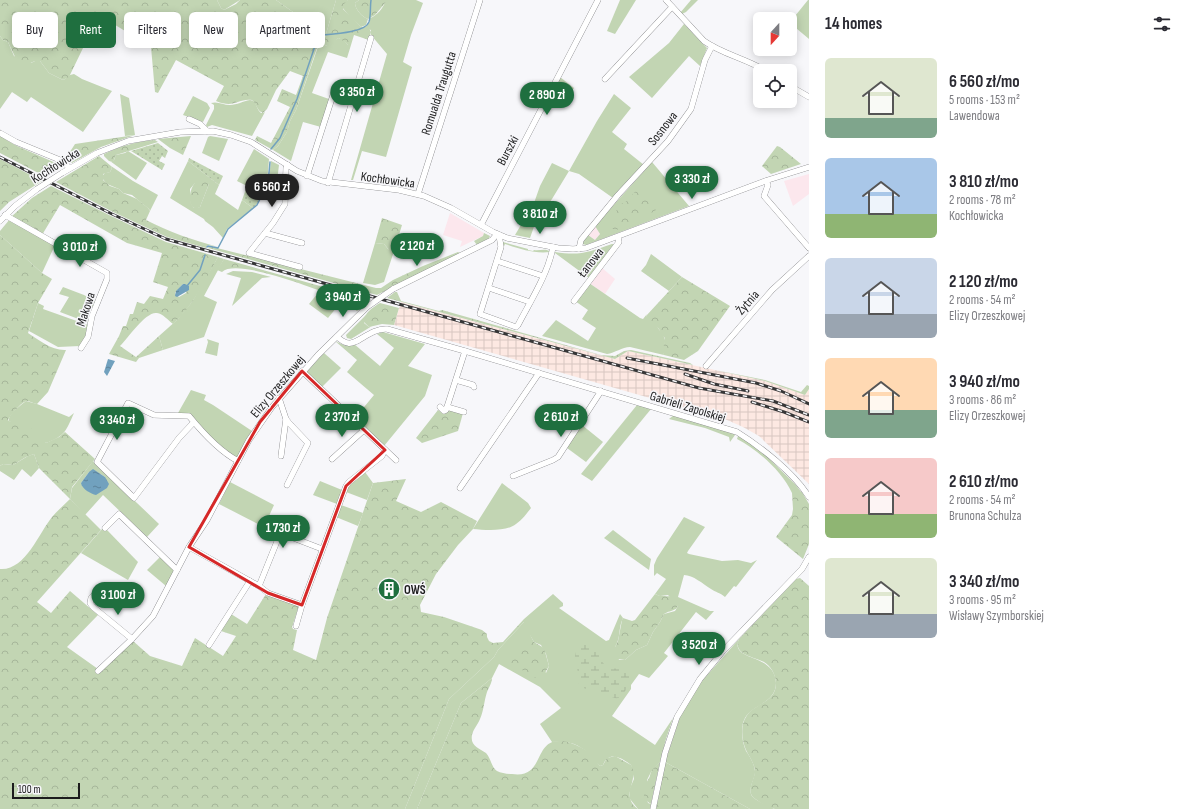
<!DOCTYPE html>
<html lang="en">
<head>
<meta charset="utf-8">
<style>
  :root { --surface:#fff; --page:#f2f2f3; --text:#2b2b33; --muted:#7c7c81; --accent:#1f6f3f }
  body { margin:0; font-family:"Sofia Sans Condensed",sans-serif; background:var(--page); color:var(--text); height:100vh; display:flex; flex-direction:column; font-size:15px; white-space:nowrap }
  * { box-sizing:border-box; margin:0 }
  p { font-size:13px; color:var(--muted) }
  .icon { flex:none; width:22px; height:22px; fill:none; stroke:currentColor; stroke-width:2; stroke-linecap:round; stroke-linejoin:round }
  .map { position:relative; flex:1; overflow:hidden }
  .side { display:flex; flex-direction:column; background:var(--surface); width:380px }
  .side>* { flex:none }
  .banner { position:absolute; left:12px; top:12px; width:380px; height:36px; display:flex; gap:8px }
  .needle { width:26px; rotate:201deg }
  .buttons { position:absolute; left:753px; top:12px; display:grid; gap:8px }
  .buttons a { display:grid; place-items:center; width:44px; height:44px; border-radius:6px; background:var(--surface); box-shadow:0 2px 10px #0003; font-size:20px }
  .scale { position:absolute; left:12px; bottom:10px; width:68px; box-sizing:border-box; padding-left:4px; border:2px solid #1c1c1d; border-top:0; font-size:11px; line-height:14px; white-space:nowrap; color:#1c1c1d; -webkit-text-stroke:3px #f7f7fa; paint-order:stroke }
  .price { position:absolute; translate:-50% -34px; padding:0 9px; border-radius:14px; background:var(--accent); color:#fff; font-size:13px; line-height:26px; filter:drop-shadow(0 1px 2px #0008) }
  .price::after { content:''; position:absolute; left:50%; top:24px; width:12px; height:9px; margin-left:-6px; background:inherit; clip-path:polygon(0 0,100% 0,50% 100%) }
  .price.current { background:#222; color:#fff }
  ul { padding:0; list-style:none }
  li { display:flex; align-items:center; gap:12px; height:100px; padding:0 16px }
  li span { display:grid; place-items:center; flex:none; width:112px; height:80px; border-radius:6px; color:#555 }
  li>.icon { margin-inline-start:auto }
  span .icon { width:48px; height:48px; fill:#fffc; stroke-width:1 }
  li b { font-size:17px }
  h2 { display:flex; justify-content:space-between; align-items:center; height:48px; padding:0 16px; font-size:17px }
  .tag { padding:0 14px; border-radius:6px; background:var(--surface); box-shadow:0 2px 10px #0003; font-size:14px; line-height:36px }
  .tag.current { background:var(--accent); color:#fff }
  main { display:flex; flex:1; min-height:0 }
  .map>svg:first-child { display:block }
  .commercial { fill:#fce7ed }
  .industrial { fill:url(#industrial-grid) }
  .grass { fill:#c2d5b3; fill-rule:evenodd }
  .forest { fill:url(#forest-crowns); fill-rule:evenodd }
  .wetland { fill:url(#wetland-marsh) }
  .garden { fill:url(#garden-dots) }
  .water { fill:url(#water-ripples) }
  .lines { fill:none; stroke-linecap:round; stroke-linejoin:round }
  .stream { stroke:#71a1be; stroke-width:1.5 }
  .minor-casing { stroke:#737376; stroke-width:6 }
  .minor { stroke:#fff; stroke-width:5.5 }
  .rail-casing { stroke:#363637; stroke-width:3 }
  .rail { stroke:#f7f7fa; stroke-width:1.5; stroke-dasharray:4.5; stroke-linecap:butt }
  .minor-bridge-casing { stroke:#737376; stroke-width:6; stroke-linecap:butt }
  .minor-bridge { stroke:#fff; stroke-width:5.5 }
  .marked { fill:none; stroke:#d62828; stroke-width:3; stroke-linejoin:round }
  .labels { text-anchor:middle; stroke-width:3; stroke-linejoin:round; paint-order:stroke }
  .street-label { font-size:13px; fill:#1c1c1d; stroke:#f7f7fa }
  .poi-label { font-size:13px; font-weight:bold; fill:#1c1c1d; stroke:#f7f7fa; text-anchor:start }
</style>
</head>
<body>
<main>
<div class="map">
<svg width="809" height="809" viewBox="0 0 809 809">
  <defs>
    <pattern id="industrial-grid" width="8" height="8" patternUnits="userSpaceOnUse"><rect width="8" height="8" fill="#fde8e2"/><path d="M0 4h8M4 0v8" fill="none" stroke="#d8c6c1"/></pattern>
    <pattern id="forest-crowns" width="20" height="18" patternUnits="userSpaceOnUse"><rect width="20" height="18" fill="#c2d5b3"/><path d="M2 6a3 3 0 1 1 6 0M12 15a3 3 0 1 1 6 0" fill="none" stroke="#a6b69a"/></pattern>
    <pattern id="wetland-marsh" width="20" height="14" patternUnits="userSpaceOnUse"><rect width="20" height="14" fill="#c2d5b3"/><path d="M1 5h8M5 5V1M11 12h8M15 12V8" fill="none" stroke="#a6b69a"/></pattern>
    <pattern id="garden-dots" width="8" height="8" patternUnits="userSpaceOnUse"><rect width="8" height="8" fill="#c2d5b3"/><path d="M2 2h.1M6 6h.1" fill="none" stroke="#a6b69a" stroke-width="1.8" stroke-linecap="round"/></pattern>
    <pattern id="water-ripples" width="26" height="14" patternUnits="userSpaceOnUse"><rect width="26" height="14" fill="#71a1be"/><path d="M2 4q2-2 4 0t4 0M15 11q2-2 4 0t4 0" fill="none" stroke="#5c829a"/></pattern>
  </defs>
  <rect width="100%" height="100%" fill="#f7f7fa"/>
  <g class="commercial">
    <path d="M809 174V194L793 206 784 181Z"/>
    <path d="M450 213 484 233 483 236 460 247 462 241 443 235Z"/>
    <path d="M595 226 600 234 595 240 588 235Z"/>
    <path d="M601 267 615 279 605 294 589 283Z"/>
  </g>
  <path class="industrial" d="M401 302 615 359 628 351 765 381 805 395 809 389V484L759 436 743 427 727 420 394 325Z"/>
  <g class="grass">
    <path d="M217 0H240L224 10 221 8Z"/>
    <path d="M276 0H336L323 44 327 46 338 38 342 39 348 45H351L347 58 328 52 312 93 329 99 321 127 303 122 291 161 273 150 278 146 287 132 290 121 296 110 321 38 319 27 310 24Z"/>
    <path d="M348 0H359L355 3C355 9 362 17 368 19L366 25 361 27 350 17 342 7 344 2Z"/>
    <path d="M386 0H416L423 3 411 35 403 62 412 67 386 157 362 151 353 180H351L387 54 371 35V30L364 28 370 22V18C377 16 384 7 386 0Z"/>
    <path d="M620 0H636L615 34 607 31Z"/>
    <path d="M691 0H698L686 12 682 14 680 13Z"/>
    <path d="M808 0H809V39L790 23V20L795 16Z"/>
    <path d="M684 24 707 48 700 66 689 56 652 98 629 77 669 43Z"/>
    <path d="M0 36 3 40 8 42 14 56 31 63 35 61H40L49 73 63 80 65 79 70 75 74 74 82 79 112 91 83 132 31 97 27 102 12 92 0 109Z"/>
    <path d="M560 77 574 88 563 103 559 105 548 100Z"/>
    <path d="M120 94 129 98 135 135 125 136Z"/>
    <path d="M614 94 631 108 612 132 627 144 624 149 644 165 613 198 579 174 569 171 552 199 536 221 530 238 515 235 534 203 540 186 552 163 569 171 597 121Z"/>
    <path d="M193 96 207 103 210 108 203 122 183 115Z"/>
    <path d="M250 100C257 101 256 109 261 113H263L265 112 252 136 212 125 207 127 206 125 214 109V105L211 103C218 101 223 105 230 105 237 105 243 101 250 100Z"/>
    <path d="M210 136 228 139 219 161 202 153 208 137Z"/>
    <path d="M254 149 269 159 267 183 266 185 258 183 254 193 246 189 247 186 237 181Z"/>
    <path d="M128 151 147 163 136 180 110 161 111 162 114 160 116 155 125 153Z"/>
    <path d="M188 161 219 185 215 194 238 210 242 200 253 208 227 229 223 238 213 227 205 221 204 219 170 198ZM195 183 209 184 200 207 194 208 191 204 190 189Z"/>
    <path d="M271 161 279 165 277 181 268 185Z"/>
    <path d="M652 162 689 206 586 245 583 244V240L588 235 595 240 600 234 595 226Z"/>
    <path d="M111 166 133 181 158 195 150 211 149 209 132 195 123 193 119 189 107 184 102 178V176L105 173 110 172 112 168Z"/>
    <path d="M10 219 55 245 42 273 0 235V231Z"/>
    <path d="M484 233 490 236 489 238H491L477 245 474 241 483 236Z"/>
    <path d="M503 242 528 249V250L533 251 534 250C539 251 547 248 550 252 535 254 520 249 505 244L503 249Z"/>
    <path d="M375 243 384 244 388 249 394 251 384 282 375 285 363 283Z"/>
    <path d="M612 244H614L589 278 555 253V252C580 256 589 252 612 244Z"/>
    <path d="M458 252 460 253 426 270 423 266Z"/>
    <path d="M651 254 682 277 669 291 641 271 646 265Z"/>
    <path d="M218 257 224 259 204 296 217 302 204 337 163 350 159 336 177 320 192 302Z"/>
    <path d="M233 271 252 272 271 277 262 278 232 306 241 278 226 274Z"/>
    <path d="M589 283 640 318 643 319 647 314 646 316C651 321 667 335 665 342 665 348 662 350 664 355L630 347C622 347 615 353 607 354L542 336 556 320 588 341 596 328 582 319 588 310 575 301Z"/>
    <path d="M63 287 84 295 97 302 89 323 60 312 69 297 59 294Z"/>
    <path d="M318 293 341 302 328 318 309 304Z"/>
    <path d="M38 303 44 306 43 309 88 325 87 336 80 346 58 347 29 331Z"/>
    <path d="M366 315 364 323 369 327 372 326 351 339 347 338 346 335Z"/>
    <path d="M383 332 425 344 408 366 432 375 425 396 384 446 355 418 374 395 347 372 357 360 335 341 346 346 354 344 380 366 394 348 377 334Z"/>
    <path d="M207 339 219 343 217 356 205 353 208 342Z"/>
    <path d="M324 353 341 368 322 387 306 372Z"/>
    <path d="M715 370 765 380 801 392 807 385 809 386V389L805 395 765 381Z"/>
    <path d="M191 390 206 395 204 400 213 405 252 431 237 458C218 447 204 430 189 414L178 413Z"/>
    <path d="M26 401 37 404 69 417 74 413C66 431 65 436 46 443L9 421C8 414 20 406 26 401Z"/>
    <path d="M637 405 651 409 592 481 581 474Z"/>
    <path d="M674 415 734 434 735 435 730 442 729 437 705 428 669 419Z"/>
    <path d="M582 425 603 442 586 462 567 448Z"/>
    <path d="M738 436 757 447 795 484 802 493H792C782 471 758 450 737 439Z"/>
    <path d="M34 454 39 468 31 477 22 469 14 480 0 471V466L3 464 13 465 28 456Z"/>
    <path d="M93 461 159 524 147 537 103 495 85 515 70 499 72 488ZM89 472 99 473 105 477 81 483Z"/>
    <path d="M365 472 373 483 367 500 346 492 348 486Z"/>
    <path d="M320 481 342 490 337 504 313 495Z"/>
    <path d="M230 482 274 505 264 527 219 504Z"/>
    <path d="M502 483 528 503 531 508C527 513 522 520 516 524 506 532 485 530 473 529Z"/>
    <path d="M341 505 363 513 358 526 336 517Z"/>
    <path d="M684 517 705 527 688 551 687 553 689 554 722 561 738 560 751 563 757 560 736 587 734 586 725 597C721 593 715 592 711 589 703 584 693 575 684 575L678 597 710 611H714L706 620 696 612 664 653 668 656 649 678 639 674 631 685V689L612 716 655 745 673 718 666 739 660 762 651 772 647 780V799L648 803 651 804 650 809H638L630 799V788L634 779 631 765C622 758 609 750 603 765L600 766C595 762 592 756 587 752 577 743 565 740 552 742L540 724 561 708 540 687 499 664 492 678 461 703 417 809H405L449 699 494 657 498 650 524 622V619L553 594 563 603V606L559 608 606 641 609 640 620 614 623 618C618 628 621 638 615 647L619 660H625L636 650 647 645 653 632 660 622 664 614 675 611 678 606 668 595 660 596 655 594 666 579 657 573 654 576V565L657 558ZM530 635 534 642 541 645 546 654 549 666 546 673Z"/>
    <path d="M103 528 106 529 138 562 128 580 81 553Z"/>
    <path d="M613 530 651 559 649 570 604 538Z"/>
    <path d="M160 557 174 570 166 586 147 570Z"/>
    <path d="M739 639C729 662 775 652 776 683 776 703 753 704 745 718 740 727 742 742 746 751 750 757 754 763 755 771 756 778 746 790 753 797 758 802 768 805 774 809H750L665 762 680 717 701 682Z"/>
  </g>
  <g class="forest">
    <path d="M0 0H217L221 8 224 10 236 4 240 0H276L310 24 323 30 296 110 290 121 287 132 278 146 273 150 255 140 257 136 271 143 290 107 277 101 282 89 296 95 303 76 290 71 276 90 267 109 263 113C257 111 257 105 252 100 238 98 235 109 216 101L224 86 176 60 158 93 155 92 151 47 99 15 69 77 63 80 49 73 40 61H35L26 65 17 61 8 42 3 40 0 36Z"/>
    <path d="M336 0H348L343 5V9L361 27 369 28 371 32 369 40 354 35 351 45H348C333 32 340 41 329 47L323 44Z"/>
    <path d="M359 0H386V2L375 15 368 19C362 17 355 9 355 3Z"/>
    <path d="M135 135 101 147 72 163 64 161 75 144Z"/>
    <path d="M0 136 17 146 58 164 59 167 58 170 46 177 0 153Z"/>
    <path d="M191 136 183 155 170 148 158 139Z"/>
    <path d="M155 140 158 142 116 155 113 162 109 161 104 156V154C120 146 138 141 155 140Z"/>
    <path d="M777 146 780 147 801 164 771 174 762 166Z"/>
    <path d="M99 156 111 166 112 168 110 172 103 174V180L110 186 119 189 123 193 137 199 148 208 150 211 146 220C169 232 193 240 218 247L208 245 206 248 167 237 113 212 56 182Z"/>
    <path d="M0 159 42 181 9 202 0 211Z"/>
    <path d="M200 178H206L209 184 200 207C187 215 186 186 200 178Z"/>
    <path d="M136 185 141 187 150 193 149 196C145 198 138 192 135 189Z"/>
    <path d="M51 186 111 216 166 242 218 257C205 281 193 306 173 324 168 320 163 314 157 313 146 311 128 338 120 346L136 357 159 336 163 350 139 358 136 362 109 354 119 336 123 326H126L130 314H133L137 302 144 304 150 296 163 299 168 287 153 282 162 253 127 243 60 205 42 235 11 217 32 198ZM183 284 187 286 186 293 179 297 175 293Z"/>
    <path d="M640 190 644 191 648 198 656 202 657 207 656 210 647 216 630 223 622 229 614 230 612 228 615 221 616 212 618 206C621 203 624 203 627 201 634 197 630 192 640 190Z"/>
    <path d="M382 218 402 225 394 251H390L384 244 375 243Z"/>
    <path d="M0 235 42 273 52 279 38 303 28 333C39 340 52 351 66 350L48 392 37 404C34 404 30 401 27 401 22 401 10 416 8 420L9 421 25 426 32 429 46 443 59 437 65 432 95 459 72 487 70 499 39 468 34 454 26 457 13 465 3 464 0 466Z"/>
    <path d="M209 246 376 288H381L393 280 423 266 428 267 426 270 377 295 208 248Z"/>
    <path d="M224 259 370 300 357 311 342 299 332 295C312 288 237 258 222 272L217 270Z"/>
    <path d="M682 277 730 306 698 351 684 360 664 355 662 351 665 342V338L661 334 659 329 648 321 646 316Z"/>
    <path d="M395 292H397L401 301 439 311 442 310 601 355 615 356 624 351 631 350 690 363 693 365 628 351 615 359 387 298Z"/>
    <path d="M380 303 399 308 394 325 382 324 369 327 363 321C365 313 373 307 380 303Z"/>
    <path d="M448 409 463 413 458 431 422 443 416 438 438 410 443 413Z"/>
    <path d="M406 479 396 501 421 512 441 502 477 521 473 529 458 545 436 574 420 605 421 612 444 617 482 630 487 634V637L489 641 493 643 503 642 524 619V622L498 650 494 657 449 699 405 809H0V569C25 571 39 533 52 517 57 511 64 505 70 499L101 530 37 602 51 613 70 591 98 615 67 647 98 669 133 641 150 656 182 666 195 638 223 656 236 636 221 631 231 614 247 624 266 594 299 606 292 627 293 629 297 630 293 650 316 660 327 618 373 483Z"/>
    <path d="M798 492H802L809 504V544L803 559 776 537 792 515 793 509 792 493Z"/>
    <path d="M800 578 809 586V809C798 809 786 809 775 809 769 808 759 802 754 798 745 791 756 778 755 769 753 762 749 756 746 750 742 741 740 726 746 717 754 703 777 703 776 682 775 674 771 666 764 662 755 657 732 655 739 639L796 579Z"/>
    <path d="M655 594C663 598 670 594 678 599 680 612 672 609 664 614L660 622 653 632 647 645 636 650 625 660 617 659 613 654V651L618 641 622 620 623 618 632 621 635 620Z"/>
    <path d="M530 635 534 642 544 648 549 666 543 676 535 678 506 660Z"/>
    <path d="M492 678C492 683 489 687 487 692 484 701 484 710 480 719 478 724 473 730 472 735 470 746 479 748 486 753 491 758 491 767 497 771 501 773 507 774 512 774 545 779 533 740 560 741 570 741 587 749 593 756 596 760 597 763 600 766L603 765 607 758 615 756 631 765C640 781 619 795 638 809H417L461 703Z"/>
    <path d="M660 762 651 804C640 797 643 788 649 778 650 777 650 774 651 772 653 768 657 765 660 762Z"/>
    <path d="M665 762 750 809H656Z"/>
  </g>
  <path class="wetland" d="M586 643C606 645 596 656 605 665 612 673 624 664 632 672 633 679 630 682 627 687 619 706 613 696 600 692 592 690 585 691 579 684 578 680 580 676 578 672 575 662 573 657 578 647Z"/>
  <g class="garden">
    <path d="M158 143 168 151 165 158 162 156 159 161 165 164 162 170 131 151Z"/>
    <path d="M189 158 223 176 219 185 188 161Z"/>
    <path d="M258 182 266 185 257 204 253 208 242 200 246 189 254 193Z"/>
  </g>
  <g class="water">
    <path d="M183 284H185L189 286V290L177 297 175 296 176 291Z"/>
    <path d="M108 359 115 361 107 376 104 372Z"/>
    <path d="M93 469 105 477 109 484 107 488 96 495C91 494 82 489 81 483L89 472Z"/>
  </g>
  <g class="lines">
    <g class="stream">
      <path d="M271 149 280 138 297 99 317 40 321 35C332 34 365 33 369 22 371 15 370 7 371 0"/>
      <path d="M207 247 208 246 218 248 228 229 257 205 268 183 270 162"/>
      <path d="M187 286 200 270 205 255"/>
    </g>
    <g class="minor-casing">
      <g id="minor">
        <path d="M666 0 704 41C722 54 747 59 766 71"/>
        <path d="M605 79 672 7"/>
        <path d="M790 86 809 97"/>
        <path d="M189 119 200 124 207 131"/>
        <path d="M0 133 16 142 60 160 65 163 69 168"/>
        <path d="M288 165 286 168 285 204 273 223 249 253 300 267"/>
        <path d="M62 173 97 153 128 141 180 132 213 131 231 135 251 142 297 171 322 181 399 190 424 196 451 208 493 232 507 238 558 248 573 249 586 248 605 241 768 180 809 167"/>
        <path d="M307 176 334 92"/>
        <path d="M766 181 768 185 764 196 809 248"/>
        <path d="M328 183 371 38"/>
        <path d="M418 194 480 0"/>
        <path d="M5 215 107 273V279L92 316 88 337 81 348"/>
        <path d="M0 221 15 206 37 189"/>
        <path d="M481 225 598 0"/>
        <path d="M265 233 302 243"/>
        <path d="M499 235 501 247 480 314 516 327 518 325C531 300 548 274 553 247"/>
        <path d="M579 249 581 240 618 195 668 141 691 109 705 60 712 46"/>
        <path d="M497 261 543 276"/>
        <path d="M489 288 530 302"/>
        <path d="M393 289 492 240 497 234"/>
        <path d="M574 301 619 242 618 237"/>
        <path d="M337 337C340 339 344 343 348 343 358 345 370 328 387 329L465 351 737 432C761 447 794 473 809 497"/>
        <path d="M706 366 772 290 809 256"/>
        <path d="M302 371 396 460"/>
        <path d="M456 380 473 385 474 387"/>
        <path d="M279 398 286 419 281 456"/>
        <path d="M440 407 444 411 446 410 465 351"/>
        <path d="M447 407 464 412"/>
        <path d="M286 419 289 423 308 443 287 485"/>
        <path d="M194 422 179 438 134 498 97 462 128 403 154 415 189 416C202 432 219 451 238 461"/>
        <path d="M332 459 364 430"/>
        <path d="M513 476 553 460 558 457 601 391"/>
        <path d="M460 488 539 373"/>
        <path d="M105 528 119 514 177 570"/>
        <path d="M189 547 259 586 268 593 302 605"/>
        <path d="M259 586 280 534H283L322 549"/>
        <path d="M95 594 91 598 90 603 93 607 132 639"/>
        <path d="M296 626 302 605 346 486 349 482 382 456 385 450"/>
        <path d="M209 645 250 581"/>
        <path d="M98 671 132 639 153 616 189 547 207 520 249 440 272 407 318 355 367 307"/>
        <path d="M653 809 665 753 677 717 700 679 723 651 802 569 809 557"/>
      </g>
    </g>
    <use href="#minor" class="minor"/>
    <g class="rail-casing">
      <g id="rail">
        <path d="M0 157 112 214 166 239 699 388 773 401 809 415"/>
        <path d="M627 358 756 383 781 391 809 404"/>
        <path d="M685 374 714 384 748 391"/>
        <path d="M752 402 784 412 809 422"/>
      </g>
    </g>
    <use href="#rail" class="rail"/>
    <g class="minor-bridge-casing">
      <g id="minor-bridge">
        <path d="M37 189 62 173"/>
        <path d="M367 307 393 289"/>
      </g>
    </g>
    <use href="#minor-bridge" class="minor-bridge"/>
  </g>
  <path class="marked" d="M302 371 385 450 346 486 302 605 268 593 189 547 260 422Z"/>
  <defs>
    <g id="building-disc" transform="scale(1.15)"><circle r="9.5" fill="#1f6f3f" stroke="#f7f7fa"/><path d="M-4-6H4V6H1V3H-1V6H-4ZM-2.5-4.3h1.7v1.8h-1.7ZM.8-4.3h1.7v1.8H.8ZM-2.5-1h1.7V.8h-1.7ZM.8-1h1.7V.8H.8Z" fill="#fff"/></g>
  </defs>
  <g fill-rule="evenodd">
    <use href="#building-disc" x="389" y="589"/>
  </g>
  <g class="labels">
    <g class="street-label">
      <text transform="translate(438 93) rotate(-72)" y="5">Romualda Traugutta</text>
      <text transform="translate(662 128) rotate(-52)" y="5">Sosnowa</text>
      <text transform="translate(507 150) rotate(-62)" y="5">Burszki</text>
      <text transform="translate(55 165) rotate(-32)" y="5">Kochłowicka</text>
      <text transform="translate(388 179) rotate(8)" y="5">Kochłowicka</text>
      <text transform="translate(590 262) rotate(-52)" y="5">Łanowa</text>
      <text transform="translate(747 302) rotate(-49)" y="5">Żytnia</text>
      <text transform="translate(85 309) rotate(-72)" y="5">Makowa</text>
      <text transform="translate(277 386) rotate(-50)" y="5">Elizy Orzeszkowej</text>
      <text transform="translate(688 406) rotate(17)" y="5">Gabrieli Zapolskiej</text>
    </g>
    <g class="poi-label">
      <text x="404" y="594">OWŚ</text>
    </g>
  </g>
</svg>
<div class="buttons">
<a><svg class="needle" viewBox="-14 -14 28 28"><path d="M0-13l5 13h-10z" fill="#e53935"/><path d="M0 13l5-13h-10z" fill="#7c7c81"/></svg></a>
<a><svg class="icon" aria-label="locate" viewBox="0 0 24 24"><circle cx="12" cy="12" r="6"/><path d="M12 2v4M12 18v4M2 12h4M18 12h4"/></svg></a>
</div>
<div class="scale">100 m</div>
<b class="price" style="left:357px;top:113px">3 350 zł</b>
<b class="price" style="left:547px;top:116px">2 890 zł</b>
<b class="price" style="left:692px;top:200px">3 330 zł</b>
<b class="price current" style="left:272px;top:208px">6 560 zł</b>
<b class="price" style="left:540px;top:235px">3 810 zł</b>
<b class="price" style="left:417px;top:267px">2 120 zł</b>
<b class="price" style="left:80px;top:268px">3 010 zł</b>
<b class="price" style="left:343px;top:318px">3 940 zł</b>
<b class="price" style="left:342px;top:438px">2 370 zł</b>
<b class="price" style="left:561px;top:438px">2 610 zł</b>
<b class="price" style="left:117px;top:441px">3 340 zł</b>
<b class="price" style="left:283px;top:549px">1 730 zł</b>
<b class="price" style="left:118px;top:616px">3 100 zł</b>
<b class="price" style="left:699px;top:666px">3 520 zł</b>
<div class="banner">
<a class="tag">Buy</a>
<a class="tag current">Rent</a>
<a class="tag">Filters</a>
<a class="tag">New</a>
<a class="tag">Apartment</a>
</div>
</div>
<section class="side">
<h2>14 homes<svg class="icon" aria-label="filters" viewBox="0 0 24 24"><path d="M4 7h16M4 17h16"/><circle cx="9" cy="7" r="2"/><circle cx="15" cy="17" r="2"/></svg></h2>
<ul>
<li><span style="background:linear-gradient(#dfe7d0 75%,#7fa58c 0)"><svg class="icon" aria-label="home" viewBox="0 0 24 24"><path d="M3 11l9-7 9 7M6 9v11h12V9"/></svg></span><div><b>6 560 zł/mo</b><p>5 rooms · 153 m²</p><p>Lawendowa</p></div></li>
<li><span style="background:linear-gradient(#a9c7e8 70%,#8fb573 0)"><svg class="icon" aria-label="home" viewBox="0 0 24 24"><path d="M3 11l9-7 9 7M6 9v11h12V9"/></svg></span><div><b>3 810 zł/mo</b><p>2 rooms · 78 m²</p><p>Kochłowicka</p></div></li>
<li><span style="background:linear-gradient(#c9d6e8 70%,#9aa5b1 0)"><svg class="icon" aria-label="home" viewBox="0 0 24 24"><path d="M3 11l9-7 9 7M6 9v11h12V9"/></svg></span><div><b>2 120 zł/mo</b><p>2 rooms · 54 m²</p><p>Elizy Orzeszkowej</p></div></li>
<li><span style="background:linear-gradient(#ffd9b3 65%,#7fa58c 0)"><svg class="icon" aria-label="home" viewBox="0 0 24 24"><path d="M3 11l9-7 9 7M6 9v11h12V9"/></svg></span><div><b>3 940 zł/mo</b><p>3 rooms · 86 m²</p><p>Elizy Orzeszkowej</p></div></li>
<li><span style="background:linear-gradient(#f6c9c9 70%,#8fb573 0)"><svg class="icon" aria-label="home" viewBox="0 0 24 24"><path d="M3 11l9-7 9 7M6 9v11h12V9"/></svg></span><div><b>2 610 zł/mo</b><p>2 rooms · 54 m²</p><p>Brunona Schulza</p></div></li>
<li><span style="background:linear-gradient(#dfe7d0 70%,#9aa5b1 0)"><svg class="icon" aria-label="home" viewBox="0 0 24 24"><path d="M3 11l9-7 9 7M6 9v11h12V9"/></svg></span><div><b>3 340 zł/mo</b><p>3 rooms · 95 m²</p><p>Wisławy Szymborskiej</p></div></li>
</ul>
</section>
</main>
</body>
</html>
